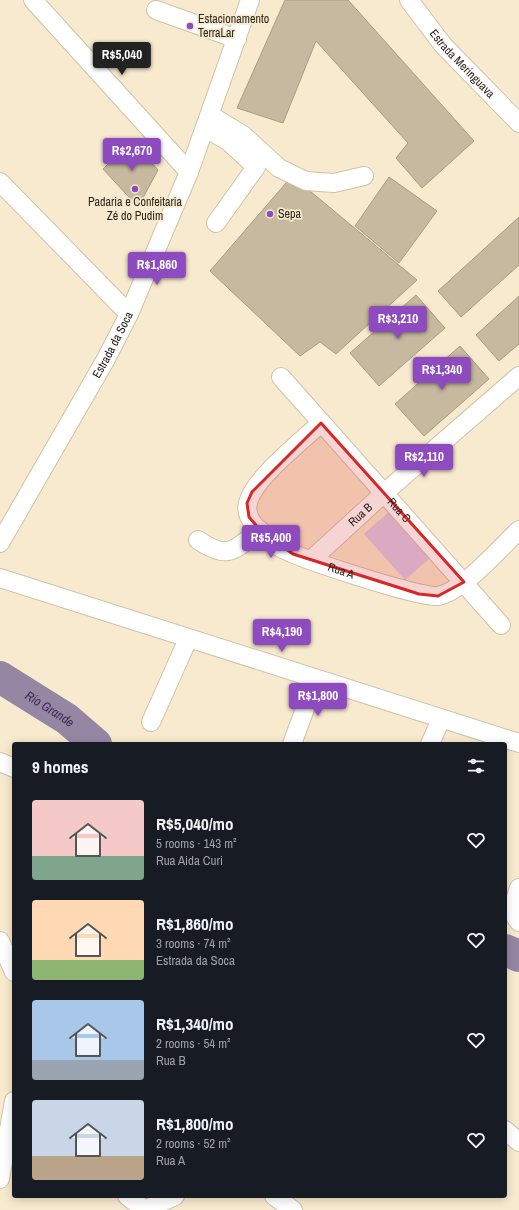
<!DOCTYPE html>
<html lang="en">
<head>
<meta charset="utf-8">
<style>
  :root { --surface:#171b24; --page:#242831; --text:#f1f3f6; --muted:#9ea1a6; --accent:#8e4abf }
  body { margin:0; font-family:"Archivo Narrow",sans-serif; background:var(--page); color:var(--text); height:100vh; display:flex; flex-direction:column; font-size:15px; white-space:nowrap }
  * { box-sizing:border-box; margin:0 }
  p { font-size:13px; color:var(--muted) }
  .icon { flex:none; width:22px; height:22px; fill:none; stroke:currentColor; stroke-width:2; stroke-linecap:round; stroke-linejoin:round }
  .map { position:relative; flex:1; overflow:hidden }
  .sheet { position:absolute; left:12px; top:742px; width:495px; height:456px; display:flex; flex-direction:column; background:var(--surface); border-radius:4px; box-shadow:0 2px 10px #0003 }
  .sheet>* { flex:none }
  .price { position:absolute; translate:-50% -34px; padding:0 9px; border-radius:4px; background:var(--accent); color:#fff; font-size:13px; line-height:26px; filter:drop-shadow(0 1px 2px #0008) }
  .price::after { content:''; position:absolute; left:50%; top:24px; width:12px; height:9px; margin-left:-6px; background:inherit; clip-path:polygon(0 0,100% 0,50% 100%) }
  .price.selected { background:#222; color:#fff }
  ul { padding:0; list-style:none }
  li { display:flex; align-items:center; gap:12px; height:100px; padding:0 20px }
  li span { display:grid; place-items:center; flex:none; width:112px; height:80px; border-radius:4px; color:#555 }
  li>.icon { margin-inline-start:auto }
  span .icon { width:48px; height:48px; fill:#fffc; stroke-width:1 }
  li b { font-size:17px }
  h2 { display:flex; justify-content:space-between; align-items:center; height:48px; padding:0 20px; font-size:17px }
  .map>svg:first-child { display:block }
  .park { fill:#dacbe9 }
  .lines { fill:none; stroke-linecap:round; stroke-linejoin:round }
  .river { stroke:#9586a3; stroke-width:32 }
  .building { fill:#c7b99f; stroke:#a99c82 }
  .minor-casing { stroke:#d0c2a7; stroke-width:20 }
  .minor { stroke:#fff; stroke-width:18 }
  .marked { fill:#d62828; fill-opacity:0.2; stroke:#d62828; stroke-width:3; stroke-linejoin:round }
  .poi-dot { fill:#8e4abf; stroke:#f8eace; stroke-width:1.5 }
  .labels { text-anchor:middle; stroke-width:3.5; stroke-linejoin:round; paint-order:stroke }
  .poi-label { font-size:12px; fill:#2a251b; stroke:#f8eace; text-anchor:start }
  .street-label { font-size:12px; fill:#2a251b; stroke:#f8eace }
  .water-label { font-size:13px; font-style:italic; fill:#412a53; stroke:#f8eace }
</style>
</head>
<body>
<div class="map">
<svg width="519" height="1210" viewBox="0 0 519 1210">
  <rect width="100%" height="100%" fill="#f8eace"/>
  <path class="park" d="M390 511 431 557 405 580 364 534Z"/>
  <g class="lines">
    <g class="river">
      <path id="s1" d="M0 677 67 719 96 744"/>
      <path d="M505 950 519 956"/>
    </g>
  </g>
  <g class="building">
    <path d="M285 0H348L474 141 422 188 396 158 408 143 316 41 283 123 237 108Z"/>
    <path d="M131 141 158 170 138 207 103 169Z"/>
    <path d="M292 176 417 280 336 354 320 342 300 356 210 271Z"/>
    <path d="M389 177 437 211 399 263 355 226Z"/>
    <path d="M519 217V265L461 317 438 291Z"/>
    <path d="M416 295 445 328 379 386 350 353Z"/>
    <path d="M519 296V344L499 361 476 335Z"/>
    <path d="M460 346 489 379 424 436 395 404Z"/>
  </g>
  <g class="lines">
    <g class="minor-casing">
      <g id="minor">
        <path d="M33 0 189 172"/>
        <path id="s2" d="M409 0 443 45 519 123"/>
        <path d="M156 10 237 39"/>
        <path d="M210 115 243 135 279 168 306 181 334 183 364 176"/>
        <path d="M206 128 229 142 256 167 216 223"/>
        <path d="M0 182 129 314"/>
        <path id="s3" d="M281 377 501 625"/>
        <path id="s4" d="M321 423C302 441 253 479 248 503 243 520 266 539 279 547 297 558 420 598 438 596 462 592 501 547 519 530"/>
        <path d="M198 540C229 561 234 550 260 530"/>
        <path id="s5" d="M0 543 106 359 129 314 189 172 250 0"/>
        <path id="s6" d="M311 560 383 494 519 376"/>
        <path d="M0 578 519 743"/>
        <path d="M151 722 188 639"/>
        <path d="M292 744 316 679"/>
        <path d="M430 744 441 719"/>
        <path d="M0 762 14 768"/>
        <path d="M519 888C515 899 510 912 519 922"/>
        <path d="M0 941 14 972"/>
        <path d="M505 1130 519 1142"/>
        <path d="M0 1179 14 1101"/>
        <path d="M127 1196 145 1210 175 1196"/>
        <path d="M274 1196 293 1210"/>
      </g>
    </g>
    <use href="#minor" class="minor"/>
  </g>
  <path class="marked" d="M321 423 464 582 438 596 419 594 293 554 260 530 249 517 247 503 252 492Z"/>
  <g class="poi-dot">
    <circle cx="190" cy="26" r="4"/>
    <circle cx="135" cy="189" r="4"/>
    <circle cx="270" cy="214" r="4"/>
  </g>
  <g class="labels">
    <g class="poi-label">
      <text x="198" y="23">Estacionamento<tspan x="198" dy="14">TerraLar</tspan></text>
      <text x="135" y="206" text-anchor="middle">Padaria e Confeitaria<tspan x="135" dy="14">Zé do Pudim</tspan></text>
      <text x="278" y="218">Sepa</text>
    </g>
    <g class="street-label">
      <text dy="4" stroke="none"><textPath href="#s2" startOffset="83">Estrada Meringuava</textPath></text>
      <text dy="4" stroke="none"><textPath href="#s5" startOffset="228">Estrada da Soca</textPath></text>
      <text dy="4" stroke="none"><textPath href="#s3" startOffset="178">Rua C</textPath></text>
      <text dy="4" stroke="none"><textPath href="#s6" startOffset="67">Rua B</textPath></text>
      <text dy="4" stroke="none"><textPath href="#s4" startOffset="233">Rua A</textPath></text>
    </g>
    <g class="water-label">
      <text dy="5" stroke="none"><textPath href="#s1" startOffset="59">Rio Grande</textPath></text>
    </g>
  </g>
</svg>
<b class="price selected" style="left:122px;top:76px">R$5,040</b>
<b class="price" style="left:132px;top:172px">R$2,670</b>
<b class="price" style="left:157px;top:286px">R$1,860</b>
<b class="price" style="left:398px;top:340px">R$3,210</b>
<b class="price" style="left:442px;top:391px">R$1,340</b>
<b class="price" style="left:424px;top:478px">R$2,110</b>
<b class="price" style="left:271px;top:559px">R$5,400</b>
<b class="price" style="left:282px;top:653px">R$4,190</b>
<b class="price" style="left:318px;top:717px">R$1,800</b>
<section class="sheet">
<h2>9 homes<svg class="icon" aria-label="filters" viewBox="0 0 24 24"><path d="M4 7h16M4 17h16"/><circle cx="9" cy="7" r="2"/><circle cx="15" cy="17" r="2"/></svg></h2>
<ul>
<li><span style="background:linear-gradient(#f6c9c9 70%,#7fa58c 0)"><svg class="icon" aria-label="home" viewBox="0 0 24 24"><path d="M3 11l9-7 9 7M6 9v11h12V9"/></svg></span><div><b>R$5,040/mo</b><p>5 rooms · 143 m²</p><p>Rua Aida Curi</p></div><svg class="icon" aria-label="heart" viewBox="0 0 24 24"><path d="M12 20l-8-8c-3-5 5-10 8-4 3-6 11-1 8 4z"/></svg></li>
<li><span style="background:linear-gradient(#ffd9b3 75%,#8fb573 0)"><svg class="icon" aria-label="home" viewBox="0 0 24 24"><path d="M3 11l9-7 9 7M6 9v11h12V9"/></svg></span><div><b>R$1,860/mo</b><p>3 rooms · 74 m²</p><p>Estrada da Soca</p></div><svg class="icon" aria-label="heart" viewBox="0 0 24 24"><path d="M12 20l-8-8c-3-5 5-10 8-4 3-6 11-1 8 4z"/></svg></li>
<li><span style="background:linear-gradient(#a9c7e8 75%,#9aa5b1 0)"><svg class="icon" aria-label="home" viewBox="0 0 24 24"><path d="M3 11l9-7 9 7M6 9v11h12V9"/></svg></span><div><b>R$1,340/mo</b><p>2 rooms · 54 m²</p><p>Rua B</p></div><svg class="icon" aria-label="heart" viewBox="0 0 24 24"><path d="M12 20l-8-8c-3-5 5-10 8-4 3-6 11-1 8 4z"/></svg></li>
<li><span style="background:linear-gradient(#c9d6e8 70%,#b9a48a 0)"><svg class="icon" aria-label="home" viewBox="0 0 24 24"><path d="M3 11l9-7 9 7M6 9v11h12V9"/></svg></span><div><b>R$1,800/mo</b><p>2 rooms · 52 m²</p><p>Rua A</p></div><svg class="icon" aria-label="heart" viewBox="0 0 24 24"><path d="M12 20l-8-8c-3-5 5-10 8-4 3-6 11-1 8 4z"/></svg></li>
</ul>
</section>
</div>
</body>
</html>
